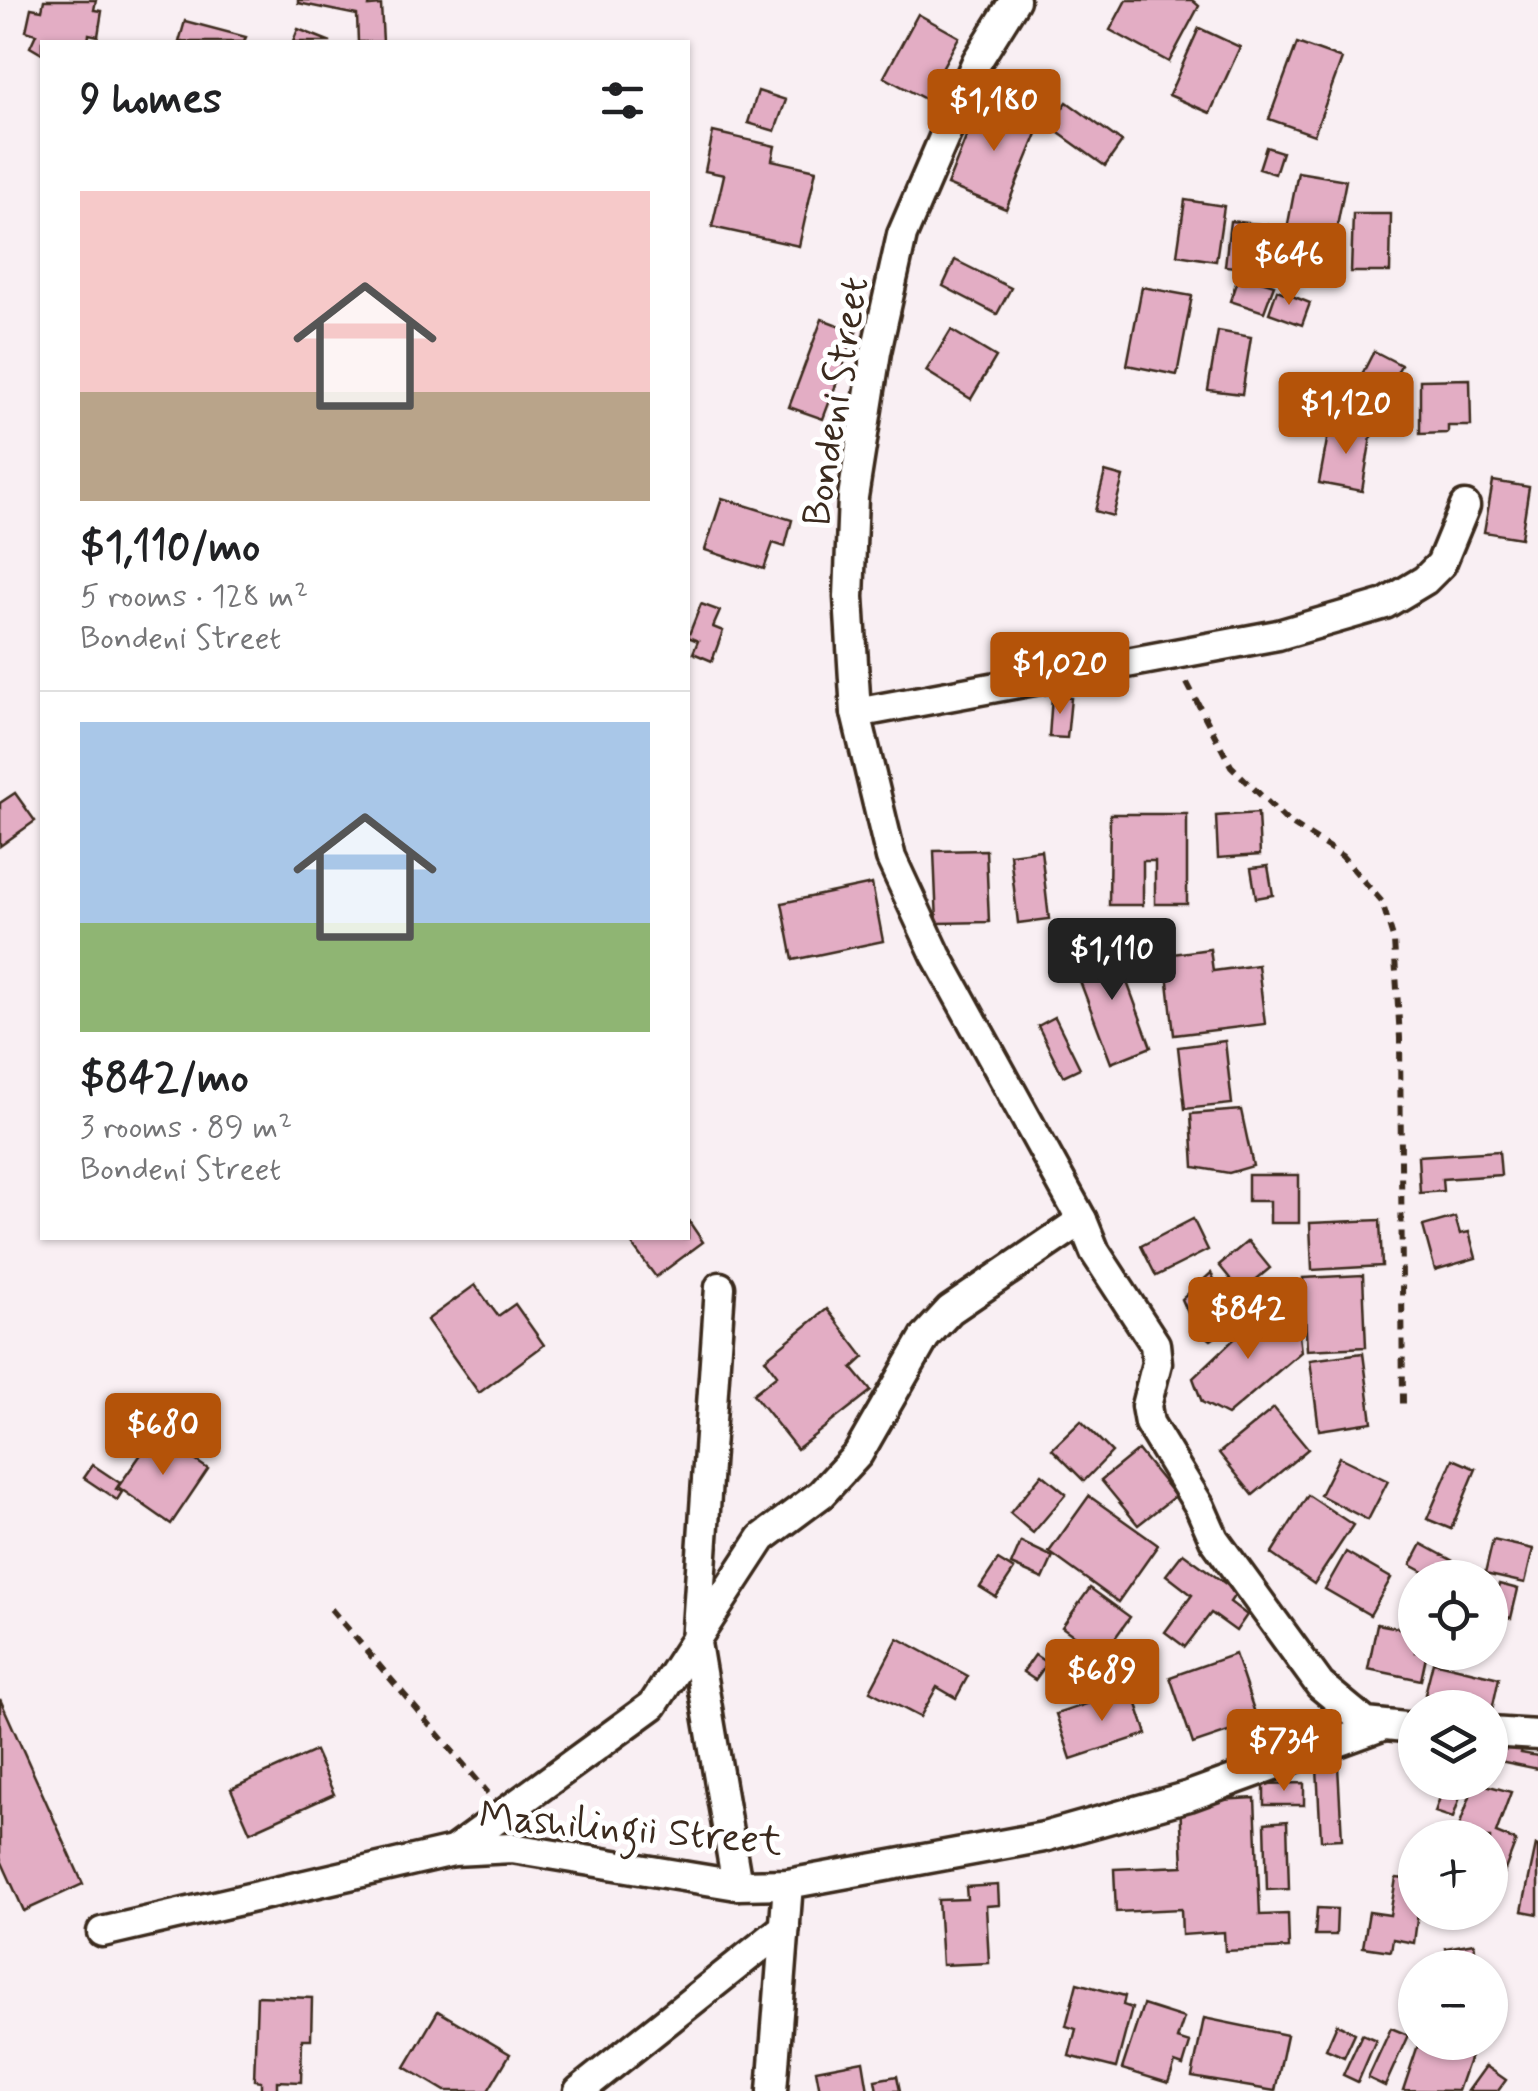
<!DOCTYPE html>
<html lang="en">
<head>
<meta charset="utf-8">
<style>
  :root { --surface:#fff; --page:#f6f6f6; --text:#202124; --muted:#757577; --line:#e0e0e0; --accent:#b45309 }
  body { margin:0; font-family:Mynerve,sans-serif; background:var(--page); color:var(--text); height:100vh; display:flex; flex-direction:column; font-size:38px; white-space:nowrap }
  * { box-sizing:border-box; margin:0 }
  p { font-size:32px; color:var(--muted) }
  .icon { flex:none; width:55px; height:55px; fill:none; stroke:currentColor; stroke-width:2; stroke-linecap:round; stroke-linejoin:round }
  .map { position:relative; flex:1; overflow:hidden }
  .drawer { position:absolute; left:40px; top:40px; width:650px; height:1200px; display:flex; flex-direction:column; background:var(--surface); border-radius:0px; box-shadow:0 2px 8px #0004 }
  .drawer>* { flex:none }
  .fabs { position:absolute; left:1398px; top:1560px; display:grid; gap:20px }
  .fabs a { display:grid; place-items:center; width:110px; height:110px; border-radius:50%; background:var(--surface); box-shadow:0 2px 8px #0004; font-size:50px }
  .price { position:absolute; translate:-50% -85px; padding:0 22px; border-radius:10px; background:var(--accent); color:#fff; font-size:32px; line-height:65px; filter:drop-shadow(0 2px 5px #0008) }
  .price::after { content:''; position:absolute; left:50%; top:60px; width:30px; height:22px; margin-left:-15px; background:inherit; clip-path:polygon(0 0,100% 0,50% 100%) }
  .price.current { background:#222; color:#fff }
  ul { padding:0; list-style:none }
  li { display:grid; align-content:center; gap:20px; height:530px; padding:0 40px }
  li+li { border-top:2px solid var(--line) }
  li span { display:grid; place-items:center; height:310px; border-radius:0px; color:#555 }
  li>.icon { margin-inline-start:auto }
  span .icon { width:180px; height:180px; fill:#fffc; stroke-width:1 }
  li b { font-size:42px }
  h2 { display:flex; justify-content:space-between; align-items:center; height:120px; padding:0 40px; font-size:42px }
  .map>svg:first-child { display:block }
  .building { fill:#e3adc4; stroke:#3b2a1e; stroke-width:2.5 }
  .lines { fill:none; stroke-linecap:round; stroke-linejoin:round }
  .street-casing { stroke:#3b2a1e; stroke-width:35 }
  .path { stroke:#3b2a1e; stroke-width:6; stroke-dasharray:10 8; stroke-linecap:butt }
  .street { stroke:#fff; stroke-width:28 }
  .labels { text-anchor:middle; stroke-width:10; stroke-linejoin:round; paint-order:stroke }
  .street-label { font-size:40px; fill:#3b2a1e; stroke:#fff }
</style>
</head>
<body>
<div class="map">
<svg width="1538" height="2091" viewBox="0 0 1538 2091">
  <rect width="100%" height="100%" fill="#f9eff3"/>
  <filter id="ink" filterUnits="userSpaceOnUse"><feTurbulence type="fractalNoise" baseFrequency=".01" numOctaves="2"/><feDisplacementMap in="SourceGraphic" scale="20" xChannelSelector="R" yChannelSelector="G"/><feConvolveMatrix kernelMatrix="1 2 1 2 8 2 1 2 1" color-interpolation-filters="sRGB"/></filter>
  <g filter="url(#ink)">
    <g class="building">
      <path d="M44 0H96L94 10 102 11 98 36 89 34 88 42H42V54L30 47 36 34 26 31 31 8 42 10Z"/>
      <path d="M298 0H370L369 6 381 5 383 42H358L357 15 298 3Z"/>
      <path d="M1126 0H1192L1199 6 1169 62 1110 30Z"/>
      <path d="M918 14 959 37 925 99 884 77Z"/>
      <path d="M185 21 246 37 244 42H179Z"/>
      <path d="M1199 28 1240 47 1210 113 1169 95Z"/>
      <path d="M298 29 331 42H293Z"/>
      <path d="M1297 43 1342 59 1314 135 1269 119Z"/>
      <path d="M758 91 786 100 775 131 748 123Z"/>
      <path d="M981 100 1041 124 1006 209 947 185Z"/>
      <path d="M1067 102 1122 142 1105 166 1049 126Z"/>
      <path d="M713 132 775 146 772 160 816 170 799 246 712 227 724 175 705 171Z"/>
      <path d="M1266 147 1282 152 1275 174 1259 169Z"/>
      <path d="M1298 172 1346 180 1329 268 1281 260Z"/>
      <path d="M1185 200 1224 206 1216 261 1177 255Z"/>
      <path d="M1353 214H1391L1390 272H1351Z"/>
      <path d="M1230 221 1269 225 1264 270 1225 266Z"/>
      <path d="M955 260 1011 288 997 314 943 286Z"/>
      <path d="M1239 274 1274 285 1264 312 1230 301Z"/>
      <path d="M1142 287 1192 296 1177 375 1127 365Z"/>
      <path d="M1277 290 1310 303 1302 325 1269 313Z"/>
      <path d="M822 319 856 332 823 419 789 407Z"/>
      <path d="M951 330 996 357 971 399 926 371Z"/>
      <path d="M1218 331 1251 337 1242 394 1208 390Z"/>
      <path d="M1374 351 1401 365 1379 408 1352 394Z"/>
      <path d="M1470 379 1471 426H1448V433L1420 434V380Z"/>
      <path d="M1330 424 1372 431 1362 491 1319 483Z"/>
      <path d="M1105 472 1123 477 1113 516 1095 511Z"/>
      <path d="M1493 481 1529 487 1521 538 1484 532Z"/>
      <path d="M722 498 792 520 785 547 773 543 764 569 705 550Z"/>
      <path d="M701 604 720 611 713 627 723 631 712 661 693 653 698 641 688 637Z"/>
      <path d="M1052 696 1071 698 1067 738 1049 737Z"/>
      <path d="M15 793 35 821 0 846V803Z"/>
      <path d="M1258 813 1260 855 1218 858 1216 816Z"/>
      <path d="M1110 814H1187V904H1155V861H1143V905H1109Z"/>
      <path d="M986 850 989 922 937 923 934 851Z"/>
      <path d="M1041 850 1049 919 1018 923 1010 854Z"/>
      <path d="M1268 866 1273 895 1256 898 1251 868Z"/>
      <path d="M872 884 883 941 793 960 782 903Z"/>
      <path d="M1113 944 1151 1047 1111 1063 1072 960Z"/>
      <path d="M1210 949 1213 971 1258 965 1265 1024 1174 1035 1165 955Z"/>
      <path d="M1055 1017 1080 1068 1063 1076 1038 1026Z"/>
      <path d="M1225 1041 1232 1104 1185 1109 1178 1047Z"/>
      <path d="M1241 1110 1253 1166 1229 1173 1194 1167 1191 1114Z"/>
      <path d="M1499 1151 1501 1175 1442 1179 1443 1191 1420 1193 1418 1156Z"/>
      <path d="M1248 1175H1299V1223H1270V1201H1248Z"/>
      <path d="M1455 1217 1460 1234 1469 1232 1476 1258 1435 1270 1423 1226Z"/>
      <path d="M1193 1219 1208 1250 1156 1276 1141 1246Z"/>
      <path d="M688 1220 703 1242 656 1277 627 1238H688Z"/>
      <path d="M1380 1220 1382 1266 1312 1270 1310 1223Z"/>
      <path d="M1248 1241 1270 1268 1241 1292 1219 1265Z"/>
      <path d="M1211 1273 1224 1299 1245 1317 1211 1340 1194 1327 1182 1299Z"/>
      <path d="M1363 1275 1366 1347 1307 1350 1303 1278Z"/>
      <path d="M475 1285 498 1316 515 1304 544 1345 479 1393 427 1320Z"/>
      <path d="M1268 1307 1299 1335 1301 1352 1227 1415 1202 1402 1193 1378Z"/>
      <path d="M827 1309 864 1357 852 1368 871 1391 797 1449 753 1394 777 1375 765 1359Z"/>
      <path d="M1363 1353 1372 1422 1319 1430 1310 1360Z"/>
      <path d="M1274 1408 1308 1449 1253 1495 1219 1453Z"/>
      <path d="M1081 1421 1112 1452 1084 1481 1052 1449Z"/>
      <path d="M156 1433 208 1469 171 1524 118 1487Z"/>
      <path d="M1138 1450 1175 1496 1138 1525 1101 1480Z"/>
      <path d="M1339 1457 1388 1481 1368 1520 1320 1495Z"/>
      <path d="M1453 1459 1476 1469 1451 1529 1427 1519Z"/>
      <path d="M93 1465 120 1483 116 1489 122 1492 117 1500 84 1478Z"/>
      <path d="M1042 1474 1066 1494 1033 1533 1010 1513Z"/>
      <path d="M1308 1495 1353 1525 1314 1584 1271 1554Z"/>
      <path d="M1089 1496 1158 1545 1118 1602 1049 1552Z"/>
      <path d="M1493 1540 1533 1549 1525 1583 1485 1574Z"/>
      <path d="M1021 1542 1053 1557 1043 1579 1011 1565Z"/>
      <path d="M1422 1544 1468 1569 1463 1578H1435L1411 1565Z"/>
      <path d="M1346 1552 1391 1578 1370 1615 1325 1589Z"/>
      <path d="M1183 1553 1237 1592 1230 1602 1247 1615 1236 1631 1211 1613 1185 1647 1165 1632 1192 1595 1166 1575Z"/>
      <path d="M998 1560 1014 1570 996 1597 980 1587Z"/>
      <path d="M1499 1584 1518 1589 1511 1618 1493 1614Z"/>
      <path d="M1090 1588 1130 1617 1102 1656 1062 1627Z"/>
      <path d="M1377 1624 1415 1631V1652H1427L1421 1680 1368 1669Z"/>
      <path d="M898 1638 968 1676 956 1698 937 1687 920 1717 870 1691Z"/>
      <path d="M1235 1654 1258 1722 1193 1744 1170 1677Z"/>
      <path d="M1035 1655 1047 1663 1035 1680 1023 1672Z"/>
      <path d="M1433 1662 1499 1678 1492 1710 1425 1694Z"/>
      <path d="M1132 1689 1147 1734 1071 1759 1056 1714Z"/>
      <path d="M0 1699 83 1884 24 1911 0 1858Z"/>
      <path d="M1501 1735 1524 1739 1521 1753 1538 1756V1769L1490 1759V1746L1498 1747Z"/>
      <path d="M315 1751 334 1794 250 1832 231 1789Z"/>
      <path d="M1338 1766 1342 1839 1321 1840 1317 1768Z"/>
      <path d="M1445 1782H1465L1453 1818 1435 1812Z"/>
      <path d="M1475 1782 1511 1792 1496 1833 1516 1841 1500 1883 1490 1880V1838H1455Z"/>
      <path d="M1304 1783V1805H1264V1784Z"/>
      <path d="M1255 1798 1260 1915 1288 1914 1289 1948 1225 1951 1224 1932 1182 1935 1181 1909 1116 1912 1114 1869 1183 1866 1180 1802Z"/>
      <path d="M1287 1821 1289 1889 1267 1890 1265 1823Z"/>
      <path d="M1536 1845 1538 1846V1914L1522 1911Z"/>
      <path d="M1396 1878 1415 1880 1418 1912 1414 1943 1393 1939 1391 1951 1363 1947 1369 1912 1390 1915Z"/>
      <path d="M998 1885 999 1905 986 1906 989 1963 942 1965 938 1900 967 1899 966 1887Z"/>
      <path d="M1317 1908 1337 1909 1336 1935H1315Z"/>
      <path d="M1474 1943 1478 1968H1449L1446 1948Z"/>
      <path d="M1077 1983 1125 1996 1123 2005 1132 2008 1116 2068 1069 2056 1076 2029 1066 2026Z"/>
      <path d="M257 1996 312 1998 311 2039H302L301 2082 277 2081V2091H261V2081L254 2080Z"/>
      <path d="M1143 2005 1184 2018 1177 2039 1190 2043 1183 2066 1175 2063 1168 2083 1122 2069Z"/>
      <path d="M438 2011 510 2054 488 2091H445L405 2067Z"/>
      <path d="M1204 2018 1287 2035 1275 2091 1192 2077Z"/>
      <path d="M1337 2024 1355 2033 1344 2057 1326 2049Z"/>
      <path d="M1391 2028 1408 2035 1385 2086 1368 2078Z"/>
      <path d="M1362 2034 1376 2040 1358 2082 1343 2075Z"/>
      <path d="M1419 2042H1475L1458 2091 1403 2090Z"/>
      <path d="M863 2061 868 2091H820L816 2070Z"/>
      <path d="M1486 2066 1506 2080 1498 2091H1468Z"/>
      <path d="M897 2076 900 2091H877L875 2080Z"/>
    </g>
    <g class="lines">
      <g class="street-casing">
        <g id="street">
          <path d="M1015 0 977 61 902 235 876 352 853 497 849 597 856 713 891 858 936 955 1082 1220 1095 1252 1155 1344 1157 1363 1146 1406 1149 1423 1200 1507 1214 1539 1320 1685 1366 1723 1415 1728"/>
          <path d="M856 713 1278 635 1385 604 1425 580 1441 564 1465 506"/>
          <path d="M720 1287 696 1643 737 1885"/>
          <path d="M1490 1732 1538 1735"/>
          <path d="M453 1851 653 1705 762 1538 821 1494 858 1454 925 1337 950 1310 1082 1220"/>
          <path d="M102 1932 453 1851 512 1848 737 1885 788 1884 1044 1837 1189 1796 1379 1727"/>
          <path d="M579 2091 785 1927"/>
          <path d="M772 2091 788 1884"/>
        </g>
      </g>
      <g class="path">
        <path d="M1187 683 1231 766 1287 821 1342 856 1382 902 1394 941 1400 1038 1403 1405"/>
        <path d="M331 1609 488 1793"/>
      </g>
      <use href="#street" class="street"/>
    </g>
  </g>
  <g class="labels">
    <g class="street-label">
      <text transform="translate(834 401) rotate(-81)" y="14">Bondeni Street</text>
      <text transform="translate(631 1827) rotate(5)" y="14">Mashilingii Street</text>
    </g>
  </g>
</svg>
<div class="fabs">
<a><svg class="icon" aria-label="locate" viewBox="0 0 24 24"><circle cx="12" cy="12" r="6"/><path d="M12 2v4M12 18v4M2 12h4M18 12h4"/></svg></a>
<a><svg class="icon" aria-label="layers" viewBox="0 0 24 24"><path d="M12 4l9 5-9 5-9-5zM3 14l9 5 9-5"/></svg></a>
<a>+</a>
<a>−</a>
</div>
<b class="price" style="left:994px;top:154px">$1,180</b>
<b class="price" style="left:1289px;top:308px">$646</b>
<b class="price" style="left:1346px;top:457px">$1,120</b>
<b class="price" style="left:1060px;top:717px">$1,020</b>
<b class="price current" style="left:1112px;top:1003px">$1,110</b>
<b class="price" style="left:1248px;top:1362px">$842</b>
<b class="price" style="left:163px;top:1478px">$680</b>
<b class="price" style="left:1102px;top:1724px">$689</b>
<b class="price" style="left:1284px;top:1794px">$734</b>
<section class="drawer">
<h2>9 homes<svg class="icon" aria-label="filters" viewBox="0 0 24 24"><path d="M4 7h16M4 17h16"/><circle cx="9" cy="7" r="2"/><circle cx="15" cy="17" r="2"/></svg></h2>
<ul>
<li><span style="background:linear-gradient(#f6c9c9 65%,#b9a48a 0)"><svg class="icon" aria-label="home" viewBox="0 0 24 24"><path d="M3 11l9-7 9 7M6 9v11h12V9"/></svg></span><div><b>$1,110/mo</b><p>5 rooms · 128 m²</p><p>Bondeni Street</p></div></li>
<li><span style="background:linear-gradient(#a9c7e8 65%,#8fb573 0)"><svg class="icon" aria-label="home" viewBox="0 0 24 24"><path d="M3 11l9-7 9 7M6 9v11h12V9"/></svg></span><div><b>$842/mo</b><p>3 rooms · 89 m²</p><p>Bondeni Street</p></div></li>
</ul>
</section>
</div>
</body>
</html>
